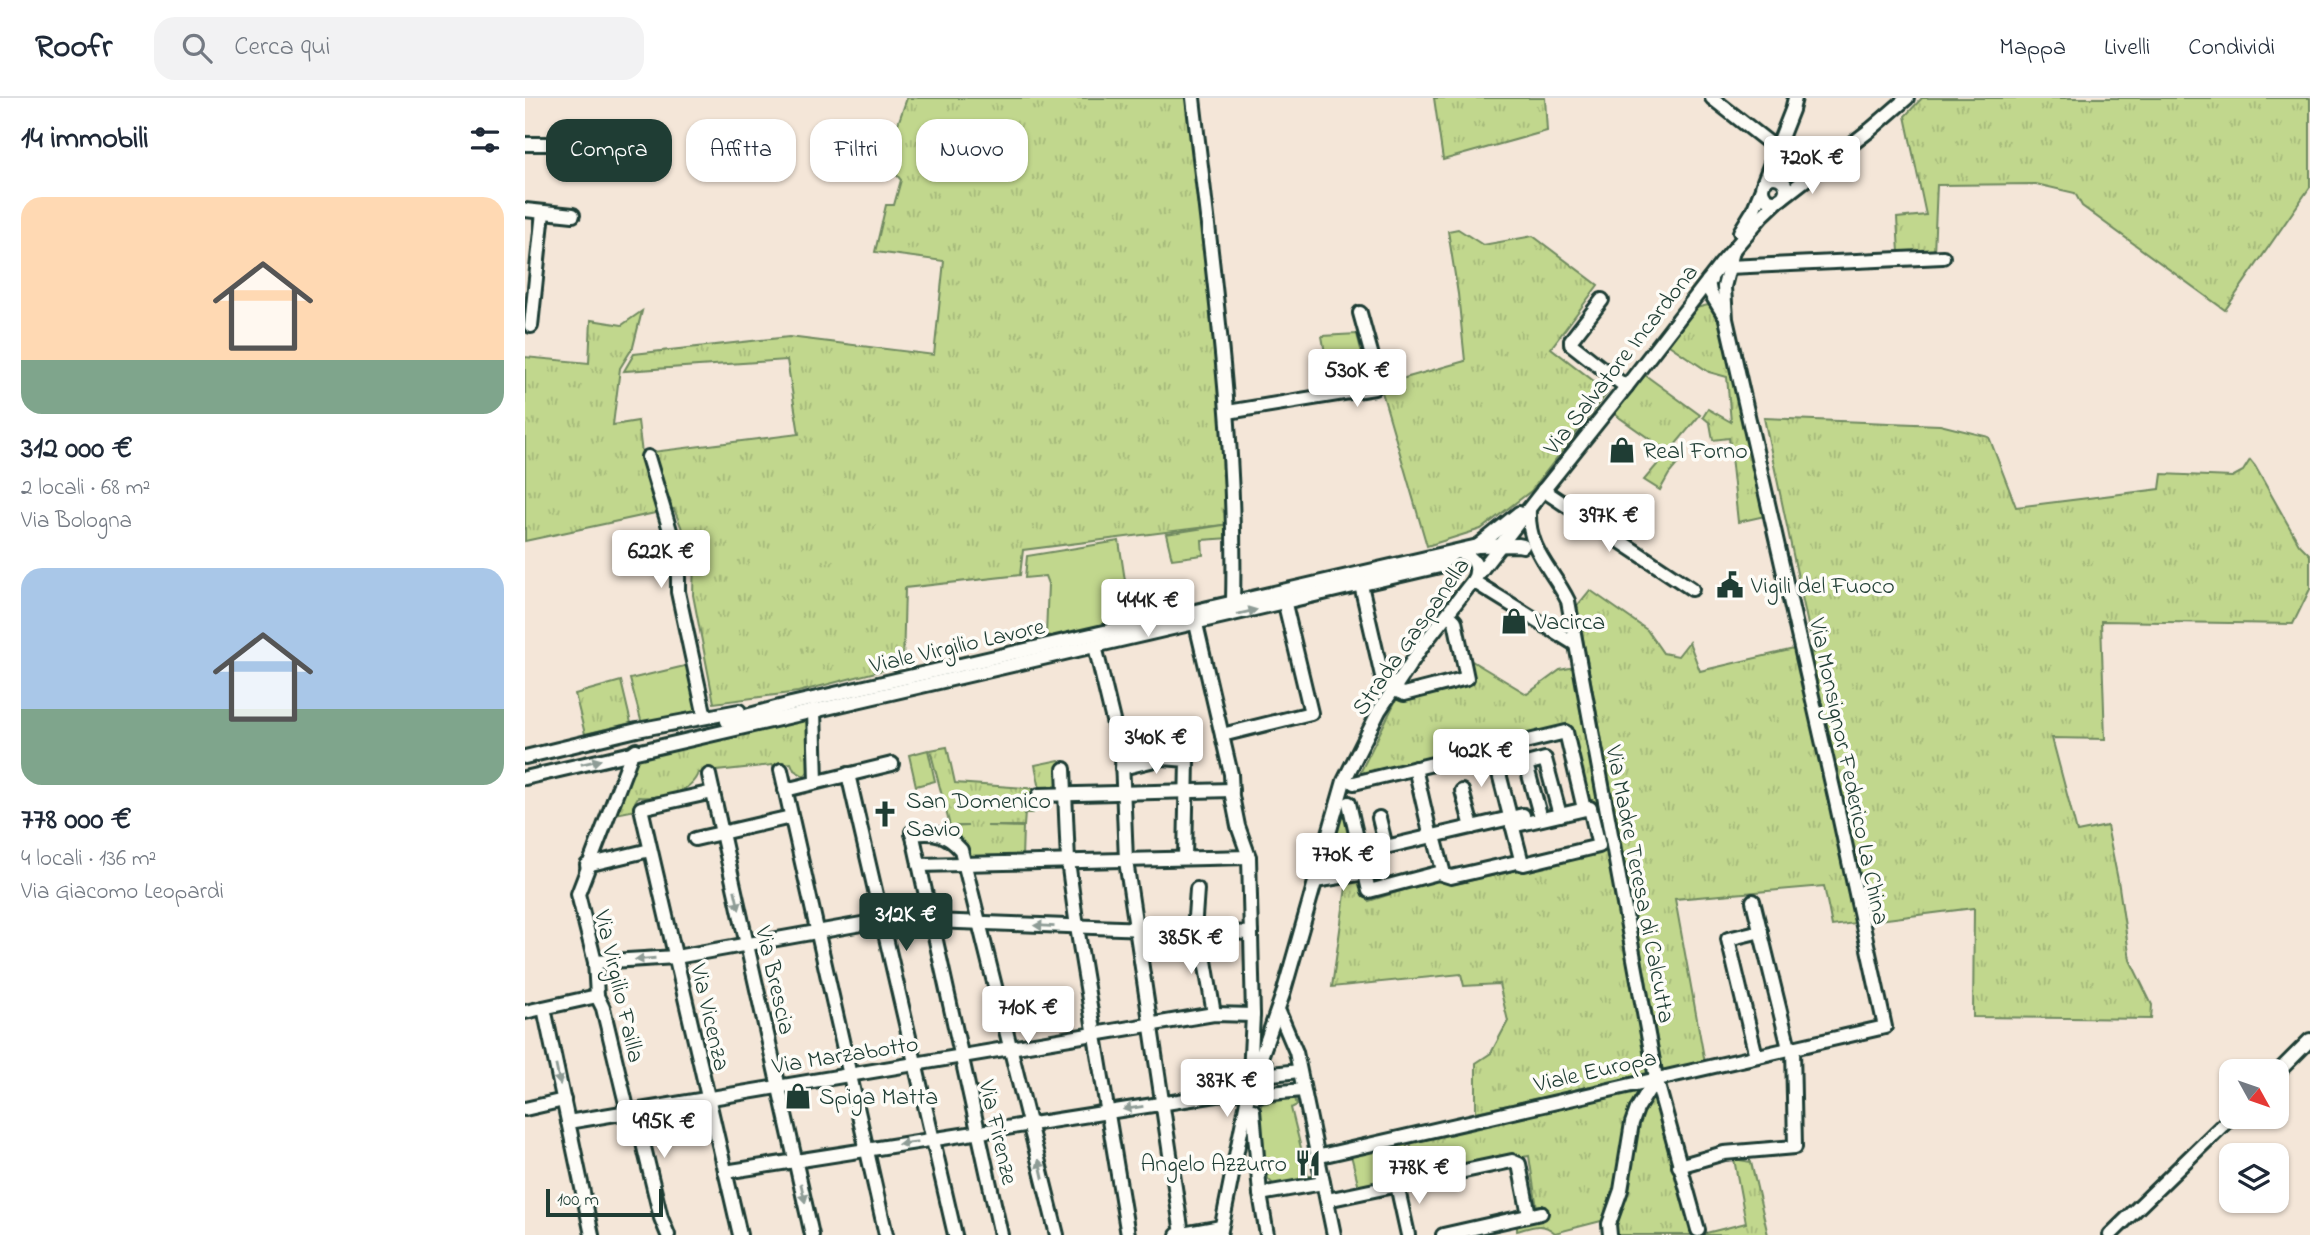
<!DOCTYPE html>
<html lang="it">
<head>
<meta charset="utf-8">
<style>
  :root { --surface:#fff; --page:#f2f2f3; --text:#1f2937; --muted:#747a83; --line:#e0e1e3; --accent:#1f3d34 }
  body { margin:0; font-family:"Indie Flower",sans-serif; background:var(--page); color:var(--text); height:100vh; display:flex; flex-direction:column; font-size:26px; white-space:nowrap }
  * { box-sizing:border-box; margin:0 }
  p { font-size:23px; color:var(--muted) }
  .icon { flex:none; width:38px; height:38px; fill:none; stroke:currentColor; stroke-width:2; stroke-linecap:round; stroke-linejoin:round }
  .map { position:relative; flex:1; overflow:hidden }
  .drawer { display:flex; flex-direction:column; background:var(--surface); width:525px }
  .drawer>* { flex:none }
  .top-card { position:absolute; left:21px; top:21px; width:665px; height:63px; display:flex; gap:14px }
  .needle { width:46px; rotate:130deg }
  .controls { position:absolute; left:1694px; top:961px; display:grid; gap:14px }
  .controls a { display:grid; place-items:center; width:70px; height:70px; border-radius:14px; background:var(--surface); box-shadow:0 2px 5px #0004; font-size:35px }
  .scale { position:absolute; left:21px; bottom:18px; width:117px; box-sizing:border-box; padding-left:7px; border:4px solid #1f3d34; border-top:0; font-size:19px; line-height:24px; white-space:nowrap; color:#1f3d34; -webkit-text-stroke:5px #fdfcf7; paint-order:stroke }
  .price { position:absolute; translate:-50% -60px; padding:0 16px; border-radius:7px; background:#fff; color:#222; font-size:23px; line-height:46px; filter:drop-shadow(0 2px 4px #0008) }
  .price::after { content:''; position:absolute; left:50%; top:42px; width:21px; height:16px; margin-left:-10px; background:inherit; clip-path:polygon(0 0,100% 0,50% 100%) }
  .price.active { background:var(--accent); color:#fff }
  ul { padding:0; list-style:none }
  li { display:grid; align-content:center; gap:14px; height:371px; padding:0 21px }
  li span { display:grid; place-items:center; height:217px; border-radius:21px; color:#555 }
  li>.icon { margin-inline-start:auto }
  span .icon { width:126px; height:126px; fill:#fffc; stroke-width:1 }
  li b { font-size:30px }
  h2 { display:flex; justify-content:space-between; align-items:center; height:84px; padding:0 21px; font-size:30px }
  .chip { padding:0 24px; border-radius:21px; background:var(--surface); box-shadow:0 2px 5px #0004; font-size:24px; line-height:63px }
  .chip.active { background:var(--accent); color:#fff }
  header { display:flex; align-items:center; gap:42px; box-sizing:border-box; height:98px; padding:0 35px; background:var(--surface); border-bottom:2px solid var(--line) }
  header strong { font-size:33px }
  nav { display:flex; gap:38px; margin-inline-start:auto; font-size:24px }
  .search { width:490px; height:63px; background:var(--page); display:flex; align-items:center; gap:18px; box-sizing:border-box; padding:0 24px; border-radius:21px; color:var(--muted); font-size:26px }
  main { display:flex; flex:1; min-height:0 }
  .map>svg:first-child { display:block }
  .grass { fill:url(#grass-tufts); stroke:#708a60; stroke-width:2 }
  .green { fill:#c1d78d; stroke:#708a60; stroke-width:2 }
  .lines { fill:none; stroke-linecap:round; stroke-linejoin:round }
  .minor-casing { stroke:#1f3d34; stroke-width:18 }
  .minor { stroke:#fdfcf7; stroke-width:12 }
  .oneway { fill:#8e9c96 }
  .labels { text-anchor:middle; stroke-width:7; stroke-linejoin:round; paint-order:stroke }
  .street-label { font-size:24px; fill:#1f3d34; stroke:#fdfcf7 }
  .poi-label { font-size:24px; fill:#1f3d34; stroke:#fdfcf7; text-anchor:start }
</style>
</head>
<body>
<header>
<strong>Roofr</strong>
<div class="search"><svg class="icon" aria-label="search" viewBox="0 0 24 24"><circle cx="10" cy="10" r="6"/><path d="M15 15l6 6"/></svg>Cerca qui</div>
<nav><a>Mappa</a><a>Livelli</a><a>Condividi</a></nav>
</header>
<main>
<section class="drawer">
<h2>14 immobili<svg class="icon" aria-label="filters" viewBox="0 0 24 24"><path d="M4 7h16M4 17h16"/><circle cx="9" cy="7" r="2"/><circle cx="15" cy="17" r="2"/></svg></h2>
<ul>
<li><span style="background:linear-gradient(#ffd9b3 75%,#7fa58c 0)"><svg class="icon" aria-label="home" viewBox="0 0 24 24"><path d="M3 11l9-7 9 7M6 9v11h12V9"/></svg></span><div><b>312 000 €</b><p>2 locali · 68 m²</p><p>Via Bologna</p></div></li>
<li><span style="background:linear-gradient(#a9c7e8 65%,#7fa58c 0)"><svg class="icon" aria-label="home" viewBox="0 0 24 24"><path d="M3 11l9-7 9 7M6 9v11h12V9"/></svg></span><div><b>778 000 €</b><p>4 locali · 136 m²</p><p>Via Giacomo Leopardi</p></div></li>
</ul>
</section>
<div class="map">
<svg width="1785" height="1137" viewBox="0 0 1785 1137">
  <defs>
    <pattern id="grass-tufts" width="24" height="20" patternUnits="userSpaceOnUse" patternTransform="scale(1.75)"><rect width="24" height="20" fill="#c1d78d"/><path d="M3 7l-1-3M5 7V3M7 7l1-3M15 17l-1-3M17 17v-4M19 17l1-3" fill="none" stroke="#a5b97a"/></pattern>
  </defs>
  <rect width="100%" height="100%" fill="#f4e6d8"/>
  <filter id="ink" filterUnits="userSpaceOnUse"><feTurbulence type="fractalNoise" baseFrequency=".0143" numOctaves="2"/><feDisplacementMap in="SourceGraphic" scale="14" xChannelSelector="R" yChannelSelector="G"/><feConvolveMatrix kernelMatrix="1 2 1 2 8 2 1 2 1" color-interpolation-filters="sRGB"/></filter>
  <g filter="url(#ink)">
    <g class="grass">
      <path d="M382 0H663L665 35 691 237 705 426 498 452 495 477 380 490 378 567 273 594 189 605 168 497 169 461 149 411 0 443V259L64 265 66 222 97 227 117 213 108 249 95 270 88 327 113 323 117 356 146 405 127 354 274 336 262 262 99 273 109 256 264 239 409 257 419 163 350 154 361 107H369L376 82 360 63Z"/>
      <path d="M909 0H1020L1022 33 918 62Z"/>
      <path d="M1397 0H1785V89L1700 212 1557 108 1550 95 1511 86 1412 87 1409 155H1374L1372 120 1401 117 1380 18Z"/>
      <path d="M933 131 958 147 1008 138 1073 187 1026 250 1083 294 1006 393 956 431 902 448 855 287 940 263 933 196 923 133Z"/>
      <path d="M1183 207 1188 209 1195 216 1240 418 1213 424 1204 340 1188 342 1185 325 1178 319 1183 311 1206 324 1202 279 1184 274 1144 247 1171 210Z"/>
      <path d="M1120 277 1175 317 1144 354 1155 363 1144 376 1135 392 1119 382 1143 354 1088 315Z"/>
      <path d="M1239 320 1415 327 1464 339 1491 409 1635 391 1637 376 1707 379 1718 373 1725 362 1730 368 1774 446 1785 457V491L1768 526 1576 523 1580 641 1527 640 1552 734 1582 728 1593 782 1605 862 1627 907 1626 921 1448 919 1449 810 1307 828 1299 788 1150 801 1180 965 1138 974 1052 508 1065 492 1122 532 1138 555 1153 558 1164 544 1175 573 1269 551 1289 555Z"/>
      <path d="M942 560 1002 596 1035 572 1050 569 1074 704 1063 706 1045 629 832 681 873 598 945 585Z"/>
      <path d="M96 583 106 625 60 636 50 596Z"/>
      <path d="M280 621C287 634 292 668 279 678L269 672 266 665 173 675C165 697 134 700 113 699L110 704 111 712 86 717 109 660Z"/>
      <path d="M422 649 430 685 515 691 510 667 534 662 537 664 538 695H506L508 715H500L499 728H462L498 729 497 760 449 761 406 730 443 728H425L405 652Z"/>
      <path d="M820 690 839 774 792 782Z"/>
      <path d="M1082 753 1125 976 951 1014V965L966 955 983 923 974 886 939 888 936 876 807 889 822 782 837 780 844 803 916 780 925 787Z"/>
      <path d="M1122 986 1130 990 1170 1137H1084L1080 1122 1030 1135C1017 1123 1007 1129 992 1133V1126L1019 1120 1023 1111 1012 1110 1004 1058 907 1074V1059L888 1063 885 1043Z"/>
      <path d="M1209 1061 1226 1064 1243 1137H1173L1221 1125Z"/>
    </g>
    <g class="green">
      <path d="M832 236 844 283 806 289 797 238Z"/>
      <path d="M705 426V440L677 442 678 457 647 461 641 436Z"/>
      <path d="M594 443 606 522 526 541V538L521 537 523 486 520 478 500 480 502 458Z"/>
      <path d="M164 567 174 612 171 615 117 626 105 581Z"/>
      <path d="M403 652 410 683 391 688 384 657Z"/>
      <path d="M770 1000 772 1007 766 1010 783 1078H789V1081L749 1087 743 1081 734 1010 737 1006Z"/>
      <path d="M881 1044 887 1078 834 1089 826 1057Z"/>
    </g>
    <g class="lines">
      <g class="minor-casing">
        <g id="minor">
          <path d="M668 0C687 167 712 335 708 504"/>
          <path d="M1187 0 1252 51"/>
          <path d="M0 46H22"/>
          <circle cx="1249" cy="91" r="12"/>
          <path d="M1239 83 1267 12 1270 0"/>
          <path d="M1258 99 1345 32 1382 0"/>
          <path d="M0 112 48 117"/>
          <path d="M1215 134 1228 113 1237 91"/>
          <path d="M1203 169 1418 159"/>
          <path d="M1186 182 1183 183 1185 194 1199 217"/>
          <path d="M1077 202 1046 242V246L1101 289"/>
          <path d="M6 228 18 114"/>
          <path d="M703 314 849 290 853 280 835 215"/>
          <path d="M123 359 153 459V494L180 619"/>
          <path d="M1018 392 1167 491"/>
          <path d="M1004 411C1002 452 1026 469 1043 503L1131 980 1173 1132"/>
          <path d="M953 448 994 415"/>
          <path d="M836 487 857 578 870 586"/>
          <path d="M671 526 706 676 707 698 713 728 724 759 728 917 725 977"/>
          <path d="M570 548 597 660 601 763 657 1136"/>
          <path d="M867 591 879 596 942 580 930 523 923 516"/>
          <path d="M289 612 291 684"/>
          <path d="M202 623 266 606 953 448 993 447 998 448"/>
          <path d="M697 637 786 615 758 498"/>
          <path d="M968 652 997 765"/>
          <path d="M0 659 112 632 214 613"/>
          <path d="M597 670 638 660 662 662 660 760"/>
          <path d="M890 670 906 739"/>
          <path d="M539 671 543 763 552 829 603 1137"/>
          <path d="M256 672 361 1137"/>
          <path d="M323 676 430 1137"/>
          <path d="M184 677 287 1137"/>
          <path d="M0 680 107 655 111 652"/>
          <path d="M829 685 1041 634 1059 711"/>
          <path d="M260 692 367 666"/>
          <path d="M937 693 947 729"/>
          <path d="M188 694 116 710 215 1137"/>
          <path d="M514 697 707 692"/>
          <path d="M824 705 844 793 913 775 926 779 992 764 999 766 1074 748 1065 710 987 728"/>
          <path d="M1014 713 1001 666 1020 661 1035 717"/>
          <path d="M854 720 861 749"/>
          <path d="M387 734 476 1137"/>
          <path d="M387 736C409 733 421 735 436 752L532 1137"/>
          <path d="M909 738 919 776"/>
          <path d="M170 741 266 719"/>
          <path d="M796 764 998 717"/>
          <path d="M62 767 125 752"/>
          <path d="M394 767 724 759"/>
          <path d="M790 783 840 775"/>
          <path d="M1228 803 1264 950"/>
          <path d="M407 823 726 835"/>
          <path d="M669 833 672 791"/>
          <path d="M675 833 689 916"/>
          <path d="M70 864 151 859 404 814"/>
          <path d="M19 910 67 1137"/>
          <path d="M0 914 72 898"/>
          <path d="M754 914 771 954 809 1137"/>
          <path d="M1231 958 1203 841 1236 833"/>
          <path d="M1752 975 1785 942"/>
          <path d="M734 981 738 977 774 973"/>
          <path d="M727 985 758 896 819 683 854 613 898 547 1013 399 1101 289 1196 166 1237 118 1255 101"/>
          <path d="M736 988 732 985H727L724 989V995L732 998 736 994 741 967"/>
          <path d="M735 996 778 992"/>
          <path d="M0 1011 39 1002"/>
          <path d="M728 1012 735 1096 742 1137"/>
          <path d="M111 1016 136 1120 143 1137"/>
          <path d="M112 1022 103 1014 78 910 72 898 70 864 53 796 107 655 915 468 929 454C946 455 957 466 948 483L1050 546"/>
          <path d="M43 1024 689 916 728 917"/>
          <path d="M791 1059 1360 929 1310 699 1201 221 1199 189 1208 153"/>
          <path d="M1154 1068 1199 1055 1270 1049 1268 950"/>
          <path d="M200 1074 724 992"/>
          <path d="M872 1087 883 1137"/>
          <path d="M735 1096 798 1085"/>
          <path d="M802 1102 987 1063 994 1066 1004 1117"/>
          <path d="M652 1137 696 1129"/>
          <path d="M695 1137 724 993"/>
          <path d="M918 1137 1016 1115"/>
          <path d="M1085 1137 1084 1126 1096 1092 1107 1025 1112 1011 1131 980"/>
          <path d="M1585 1137 1707 1018"/>
        </g>
      </g>
      <use href="#minor" class="minor"/>
    </g>
    <defs><path id="oneway-solid" d="M-6-.8H1V-3.2L6.5 0L1 3.2V.8H-6Z" transform="scale(1.75)"/></defs>
    <g class="oneway">
      <use href="#oneway-solid" transform="translate(722 514) rotate(-13)"/>
      <use href="#oneway-solid" transform="translate(66 664) rotate(-13)"/>
      <use href="#oneway-solid" transform="translate(212 802) rotate(77)"/>
      <use href="#oneway-solid" transform="translate(519 828) rotate(-177)"/>
      <use href="#oneway-solid" transform="translate(120 861) rotate(176)"/>
      <use href="#oneway-solid" transform="translate(33 977) rotate(78)"/>
      <use href="#oneway-solid" transform="translate(608 1010) rotate(171)"/>
      <use href="#oneway-solid" transform="translate(383 1045) rotate(172)"/>
      <use href="#oneway-solid" transform="translate(516 1071) rotate(-103)"/>
      <use href="#oneway-solid" transform="translate(278 1095) rotate(77)"/>
    </g>
  </g>
  <defs>
    <g id="shop-bare" transform="scale(2.1)"><path d="M-5-2.5h2.3a2.7 3.5 0 0 1 5.4 0H5L5.5 6h-11ZM-1.5-2.5h3a1.5 2.3 0 0 0-3 0Z" fill="#1f3d34" stroke="#fdfcf7" stroke-width="2.5" paint-order="stroke"/></g>
    <g id="civic-bare" transform="scale(2.1)"><path d="M-.6-6.5H3V-4.5H.6V-3L4-1V1h2V6H-6V1h2V-1L-.6-3ZM-1.2 2.5V6h2.4V2.5Z" fill="#1f3d34" stroke="#fdfcf7" stroke-width="2.5" paint-order="stroke"/></g>
    <g id="church-bare" transform="scale(2.1)"><path d="M-1.2-6h2.4v3.5h3.3v2.4h-3.3V6h-2.4V-.1h-3.3v-2.4h3.3Z" fill="#1f3d34" stroke="#fdfcf7" stroke-width="2.5" paint-order="stroke"/></g>
    <g id="restaurant-bare" transform="scale(2.1)"><path d="M-5-6h1v4h1v-4h1v4h1v-4h1v5L-1.5 .5V6h-2V.5L-5-1ZM5-6V6H3V1.5H1.5Q1.5-4 5-6Z" fill="#1f3d34" stroke="#fdfcf7" stroke-width="2.5" paint-order="stroke"/></g>
  </defs>
  <g fill-rule="evenodd">
    <use href="#shop-bare" x="1097" y="352"/>
    <use href="#civic-bare" x="1205" y="487"/>
    <use href="#shop-bare" x="989" y="523"/>
    <use href="#church-bare" x="360" y="716"/>
    <use href="#shop-bare" x="273" y="998"/>
    <use href="#restaurant-bare" x="783" y="1065"/>
  </g>
  <g class="labels">
    <g class="street-label">
      <text transform="translate(1095 261) rotate(-52)" y="8">Via Salvatore Incardona</text>
      <text transform="translate(885 538) rotate(-55)" y="8">Strada Gaspanella</text>
      <text transform="translate(432 547) rotate(-13)" y="8">Viale Virgilio Lavore</text>
      <text transform="translate(1325 673) rotate(78)" y="8">Via Monsignor Federico La China</text>
      <text transform="translate(1116 786) rotate(79)" y="8">Via Madre Teresa di Calcutta</text>
      <text transform="translate(251 882) rotate(77)" y="8">Via Brescia</text>
      <text transform="translate(95 888) rotate(77)" y="8">Via Virgilio Failla</text>
      <text transform="translate(186 919) rotate(77)" y="8">Via Vicenza</text>
      <text transform="translate(320 956) rotate(-9)" y="8">Via Marzabotto</text>
      <text transform="translate(1070 972) rotate(-13)" y="8">Viale Europa</text>
      <text transform="translate(474 1034) rotate(77)" y="8">Via Firenze</text>
    </g>
    <g class="poi-label">
      <text x="1118" y="360">Real Forno</text>
      <text x="1226" y="495">Vigili del Fuoco</text>
      <text x="1010" y="531">Vacirca</text>
      <text x="381" y="710">San Domenico<tspan x="381" dy="28">Savio</tspan></text>
      <text x="294" y="1006">Spiga Matta</text>
      <text x="762" y="1073" text-anchor="end">Angelo Azzurro</text>
    </g>
  </g>
</svg>
<div class="controls">
<a><svg class="needle" viewBox="-14 -14 28 28"><path d="M0-13l5 13h-10z" fill="#e53935"/><path d="M0 13l5-13h-10z" fill="#747a83"/></svg></a>
<a><svg class="icon" aria-label="layers" viewBox="0 0 24 24"><path d="M12 4l9 5-9 5-9-5zM3 14l9 5 9-5"/></svg></a>
</div>
<div class="scale">100 m</div>
<b class="price" style="left:1287px;top:98px">720K €</b>
<b class="price" style="left:832px;top:311px">530K €</b>
<b class="price" style="left:1084px;top:456px">397K €</b>
<b class="price" style="left:136px;top:492px">622K €</b>
<b class="price" style="left:623px;top:541px">444K €</b>
<b class="price" style="left:631px;top:678px">340K €</b>
<b class="price" style="left:956px;top:691px">402K €</b>
<b class="price" style="left:818px;top:795px">770K €</b>
<b class="price active" style="left:381px;top:855px">312K €</b>
<b class="price" style="left:666px;top:878px">385K €</b>
<b class="price" style="left:503px;top:948px">710K €</b>
<b class="price" style="left:702px;top:1021px">387K €</b>
<b class="price" style="left:139px;top:1062px">495K €</b>
<b class="price" style="left:894px;top:1108px">778K €</b>
<div class="top-card">
<a class="chip active">Compra</a>
<a class="chip">Affitta</a>
<a class="chip">Filtri</a>
<a class="chip">Nuovo</a>
</div>
</div>
</main>
</body>
</html>
